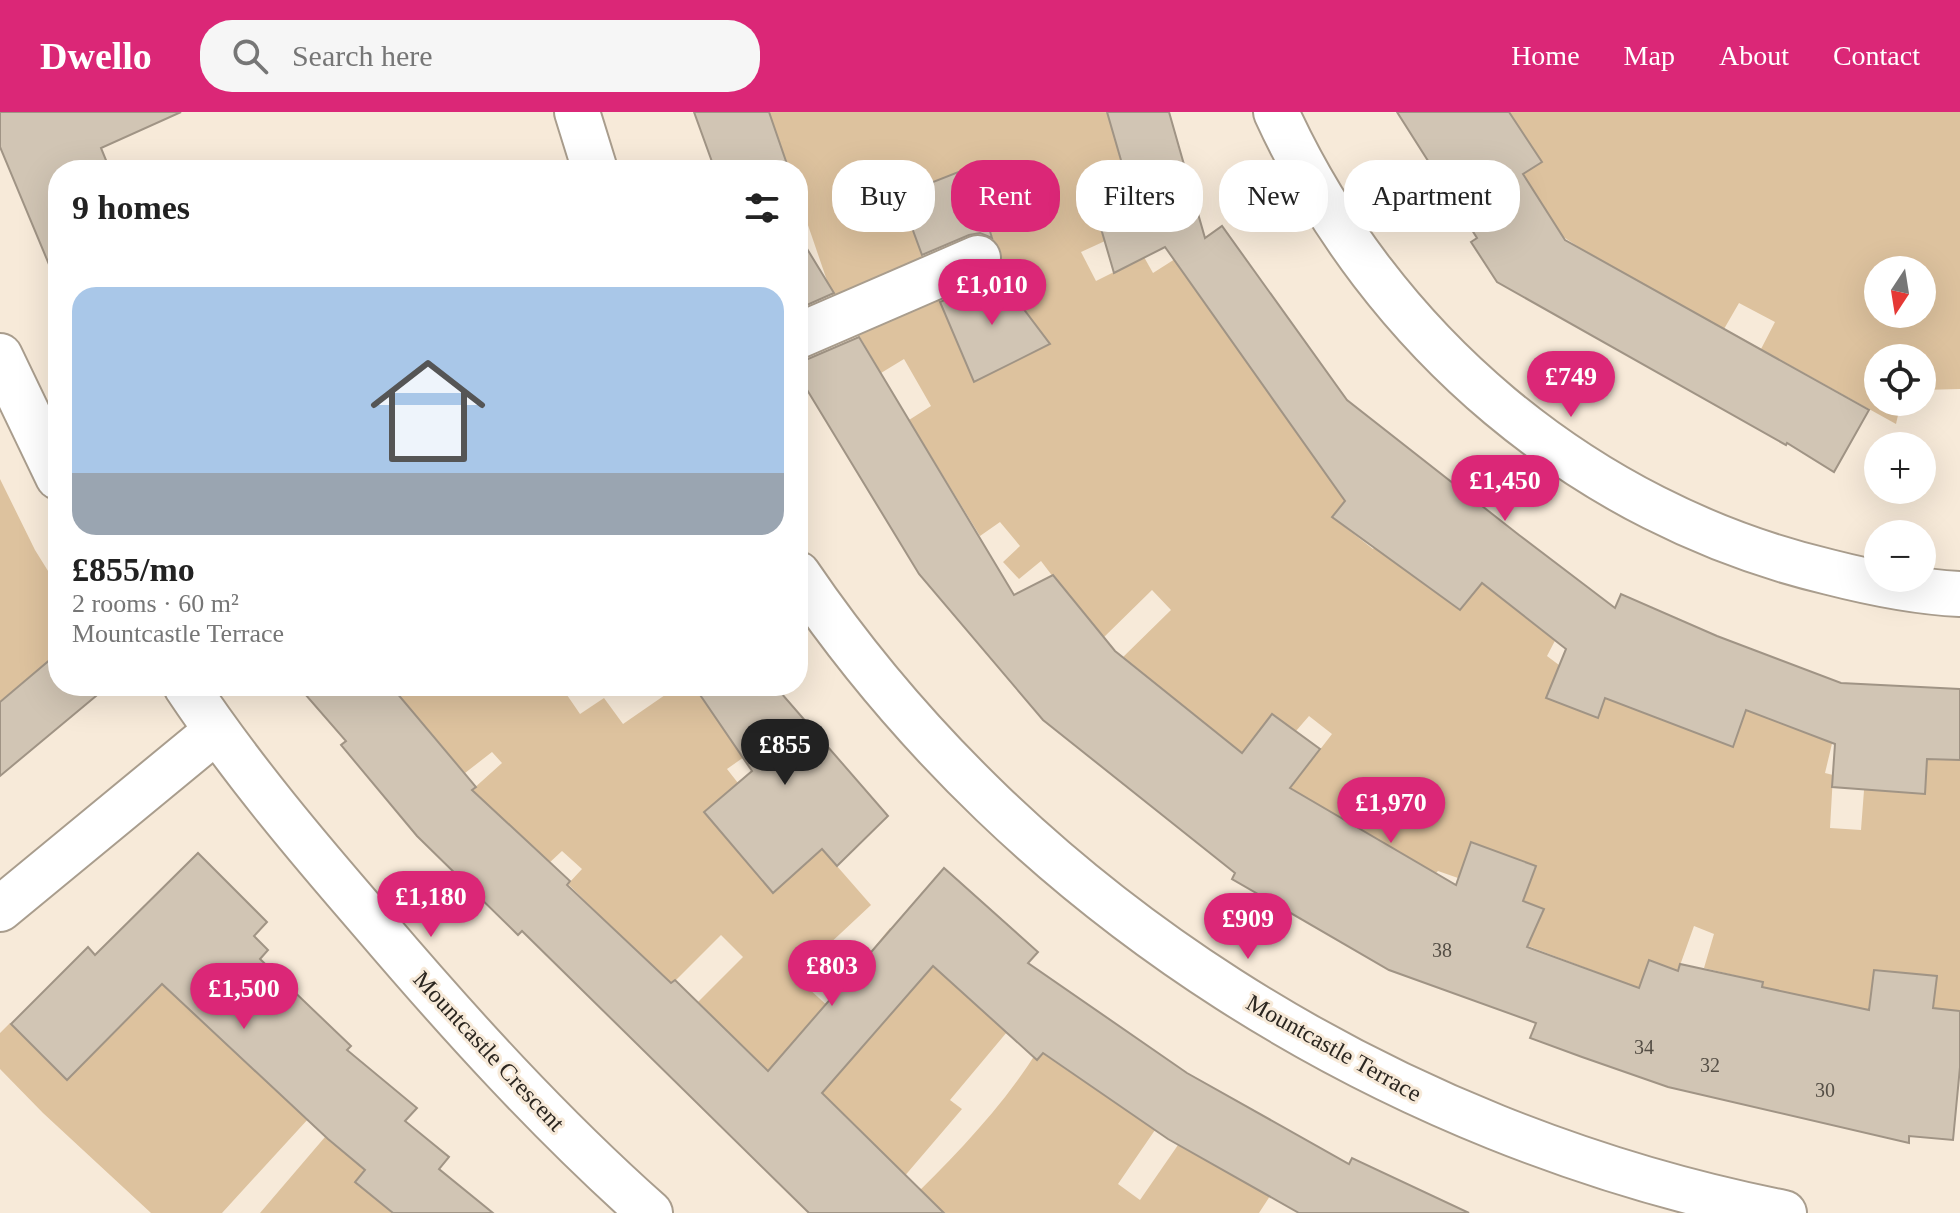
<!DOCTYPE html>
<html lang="en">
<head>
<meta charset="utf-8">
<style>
  :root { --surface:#fff; --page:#f6f6f6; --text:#222; --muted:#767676; --line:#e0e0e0; --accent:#db2777 }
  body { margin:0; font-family:"Times New Roman",serif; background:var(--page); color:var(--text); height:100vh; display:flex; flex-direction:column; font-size:30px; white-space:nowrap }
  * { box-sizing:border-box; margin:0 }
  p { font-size:26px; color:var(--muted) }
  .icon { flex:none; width:44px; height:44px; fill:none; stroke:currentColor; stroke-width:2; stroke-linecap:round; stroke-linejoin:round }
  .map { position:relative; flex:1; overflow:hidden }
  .drawer { position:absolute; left:48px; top:48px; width:760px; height:536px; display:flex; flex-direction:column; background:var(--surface); border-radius:32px; box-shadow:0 8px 32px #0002 }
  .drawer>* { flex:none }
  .top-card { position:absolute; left:832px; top:48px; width:760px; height:72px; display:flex; gap:16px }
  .needle { width:52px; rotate:192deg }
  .controls { position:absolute; left:1864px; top:144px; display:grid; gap:16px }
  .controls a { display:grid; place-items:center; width:72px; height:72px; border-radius:50%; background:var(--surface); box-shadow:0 8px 32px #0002; font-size:40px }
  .price { position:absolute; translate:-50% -68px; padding:0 18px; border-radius:28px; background:var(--accent); color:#fff; font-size:26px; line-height:52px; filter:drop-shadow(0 2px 4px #0008) }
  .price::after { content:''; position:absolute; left:50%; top:48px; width:24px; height:18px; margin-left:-12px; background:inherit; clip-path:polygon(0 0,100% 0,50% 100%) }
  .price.selected { background:#222; color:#fff }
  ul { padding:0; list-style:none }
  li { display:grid; align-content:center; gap:16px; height:424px; padding:0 24px }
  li+li { border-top:2px solid var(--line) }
  li span { display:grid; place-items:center; height:248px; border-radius:24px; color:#555 }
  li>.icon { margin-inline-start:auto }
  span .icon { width:144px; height:144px; fill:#fffc; stroke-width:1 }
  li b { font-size:34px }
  h2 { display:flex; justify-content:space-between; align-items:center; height:96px; padding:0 24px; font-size:34px }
  .tag { padding:0 28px; border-radius:32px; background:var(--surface); box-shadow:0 8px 32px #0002; font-size:28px; line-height:72px }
  .tag.selected { background:var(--accent); color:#fff }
  header { display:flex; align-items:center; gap:48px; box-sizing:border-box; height:112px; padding:0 40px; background:var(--accent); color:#fff }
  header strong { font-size:38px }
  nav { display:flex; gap:44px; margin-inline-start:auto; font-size:28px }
  .search { width:560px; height:72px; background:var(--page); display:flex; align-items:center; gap:20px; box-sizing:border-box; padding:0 28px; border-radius:32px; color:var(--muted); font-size:30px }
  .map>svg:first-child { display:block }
  .green { fill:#ddc29e; fill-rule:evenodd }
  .building { fill:#d1c5b4; stroke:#a09485; stroke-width:2 }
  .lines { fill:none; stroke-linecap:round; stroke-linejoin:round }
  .minor-casing { stroke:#a99d8d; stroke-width:48 }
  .minor { stroke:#fff; stroke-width:44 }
  .labels { text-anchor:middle; stroke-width:6; stroke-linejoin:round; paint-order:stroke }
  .number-label { font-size:20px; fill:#544e45 }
  .street-label { font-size:24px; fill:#2b2620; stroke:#f7ead9 }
</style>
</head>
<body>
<header>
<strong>Dwello</strong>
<div class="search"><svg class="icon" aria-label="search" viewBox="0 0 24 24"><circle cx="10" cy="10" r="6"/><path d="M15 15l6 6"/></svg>Search here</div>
<nav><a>Home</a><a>Map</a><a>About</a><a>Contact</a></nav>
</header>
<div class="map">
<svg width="1960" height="1101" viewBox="0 0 1960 1101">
  <rect width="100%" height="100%" fill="#f7ead9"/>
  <g class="green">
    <path d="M769 0H1107L1125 62 1089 72 1105 129 1081 140 1096 169 1144 145 1153 161 1175 147 1357 373 1332 405 1373 437 1399 406 1435 479 1459 498 1482 471 1523 503 1559 521 1547 544 1559 553 1547 585 1598 606 1605 586 1732 634 1746 598 1820 626 1841 594 1825 661 1833 663 1830 716 1861 718 1865 665 1925 682 1927 647 1960 648V899L1933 896 1936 864 1874 858 1865 930 1850 894 1821 888 1755 906 1763 870 1704 856 1714 822 1694 814 1678 859 1649 848 1639 876 1528 834 1544 797 1523 789 1535 754 1472 730 1458 766 1438 759 1436 761 1310 688 1285 683 1332 622 1309 604 1296 619 1272 602 1238 646 1203 644 1219 622 1120 548 1171 498 1152 478 1101 528 1041 449 1019 467 1003 450 1020 434 1000 410 980 424 909 308 931 294 904 247 881 261 853 213 939 185 958 230 1049 232 1008 176 971 55 900 83 928 158 834 189 798 84V58H789Z"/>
    <path d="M1483 0H1960V277L1922 278V246H1878V290H1901L1896 312 1761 237 1775 210 1739 191 1724 217 1580 136 1562 124ZM1878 158H1922V202H1878Z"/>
    <path d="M0 367 35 438 58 475V541L0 590Z"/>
    <path d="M409 574H579L567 583 580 602 604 586 623 612 678 574H694L744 645 727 657 738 671 705 700 775 779 822 737 871 793 795 864 867 930 900 892 858 855 890 816 1007 920 950 988 962 997 891 1080 886 1044 848 1006 680 908 743 845 721 823 671 873 568 772 582 757 562 739 548 752 472 678 502 651 492 640 465 661 432 623 386 595Z"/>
    <path d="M177 858 309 1006 222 1101H151L43 1001 0 957V921L10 911 67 967Z"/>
    <path d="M1038 938 1155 1018 1118 1072 1140 1088 1178 1033 1270 1084 1259 1101H914L904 1094C953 1046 1002 996 1038 938Z"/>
    <path d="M325 1025 365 1058 356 1071 393 1101H260Z"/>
  </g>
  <g class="building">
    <path d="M0 0H181L101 36 110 58H58V174L0 35Z"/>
    <path d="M694 0H769L789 58H715Z"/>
    <path d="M1107 0H1169L1205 126 1222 114 1347 288 1519 423 1615 496 1621 482 1717 524 1841 571 1960 577V648L1927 647 1925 682 1832 675 1835 632 1746 598 1733 635 1605 586 1598 606 1546 586 1566 537 1482 471 1460 498 1332 405 1345 389 1165 135 1114 161 1088 72 1125 62Z"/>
    <path d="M1397 0H1509L1542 50 1523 62 1565 128 1869 298 1834 360 1787 331 1786 333 1497 170 1471 130 1477 126Z"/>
    <path d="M971 55 992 126 980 121 969 123 922 143 900 83Z"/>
    <path d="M798 122 834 181 798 197Z"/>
    <path d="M1001 154 1007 175 1050 232 974 270 940 190 988 169 998 161Z"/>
    <path d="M859 225 1014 483 1053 463 1115 539 1242 641 1272 602 1320 637 1290 676 1456 773 1471 730 1536 754 1523 789 1544 797 1527 835 1639 876 1649 848 1678 859 1680 852 1763 870 1762 875 1869 898 1874 858 1937 864 1933 896 1960 899V955L1953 1028 1909 1024V1031L1668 975 1582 945 1530 926 1536 911 1389 858 1232 767 1235 761 1043 608 919 462 798 263V249L808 247Z"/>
    <path d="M58 541V574H108L0 664V590Z"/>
    <path d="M298 574H391L476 675 472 678 570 769 567 773 671 871 675 868 768 959 944 756 1038 840 1028 851 1187 961 1349 1052 1352 1046 1469 1101H1299L1168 1027 1043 941 1037 948 933 854 822 981 944 1101H809L522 819 518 823 417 724 341 633 346 629Z"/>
    <path d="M694 574H775L888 704 837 754 822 737 773 781 704 700 752 659Z"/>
    <path d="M198 741 267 810 254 824 268 838 260 847 351 934 347 938 417 996 405 1009 449 1045 439 1057 493 1101H393L355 1070 365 1058 328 1027 162 872 67 968 11 912 88 835 95 843Z"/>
  </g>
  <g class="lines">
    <g class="minor-casing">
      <g id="minor">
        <path d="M577 0 595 58"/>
        <path d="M1276 0C1380 228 1584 402 1829 460 1872 471 1916 480 1960 482"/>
        <path d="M798 224 978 146"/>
        <path d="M0 244 58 365"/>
        <path d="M798 462C1025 796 1391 1023 1784 1101"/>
        <path d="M186 574C242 658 308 736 374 812 461 914 550 1012 650 1101"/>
        <path d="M0 797 216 619"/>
      </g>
    </g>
    <use href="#minor" class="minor"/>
  </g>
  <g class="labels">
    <g class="number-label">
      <text x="1442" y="845">38</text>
      <text x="1644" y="942">34</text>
      <text x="1710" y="960">32</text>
      <text x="1825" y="985">30</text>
    </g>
    <g class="street-label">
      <text transform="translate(1334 936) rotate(29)" y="8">Mountcastle Terrace</text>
      <text transform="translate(489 939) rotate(47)" y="8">Mountcastle Crescent</text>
    </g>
  </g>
</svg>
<div class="controls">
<a><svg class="needle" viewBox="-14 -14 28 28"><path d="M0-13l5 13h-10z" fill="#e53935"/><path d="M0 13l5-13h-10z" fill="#767676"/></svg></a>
<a><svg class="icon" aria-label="locate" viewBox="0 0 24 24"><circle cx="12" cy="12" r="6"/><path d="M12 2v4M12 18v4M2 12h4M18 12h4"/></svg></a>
<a>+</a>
<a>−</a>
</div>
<b class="price" style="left:992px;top:215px">£1,010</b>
<b class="price" style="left:1571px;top:307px">£749</b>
<b class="price" style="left:1505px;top:411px">£1,450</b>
<b class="price selected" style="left:785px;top:675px">£855</b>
<b class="price" style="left:1391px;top:733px">£1,970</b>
<b class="price" style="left:431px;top:827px">£1,180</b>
<b class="price" style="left:1248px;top:849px">£909</b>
<b class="price" style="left:832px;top:896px">£803</b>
<b class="price" style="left:244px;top:919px">£1,500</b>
<div class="top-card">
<a class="tag">Buy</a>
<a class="tag selected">Rent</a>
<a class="tag">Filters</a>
<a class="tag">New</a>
<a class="tag">Apartment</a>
</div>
<section class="drawer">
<h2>9 homes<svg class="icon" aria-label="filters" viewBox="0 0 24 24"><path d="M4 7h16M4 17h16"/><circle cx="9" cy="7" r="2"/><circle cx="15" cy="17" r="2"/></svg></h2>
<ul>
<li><span style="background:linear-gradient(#a9c7e8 75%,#9aa5b1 0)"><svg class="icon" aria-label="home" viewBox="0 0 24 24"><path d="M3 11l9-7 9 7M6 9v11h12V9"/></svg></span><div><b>£855/mo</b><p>2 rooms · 60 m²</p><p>Mountcastle Terrace</p></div></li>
</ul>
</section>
</div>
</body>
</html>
